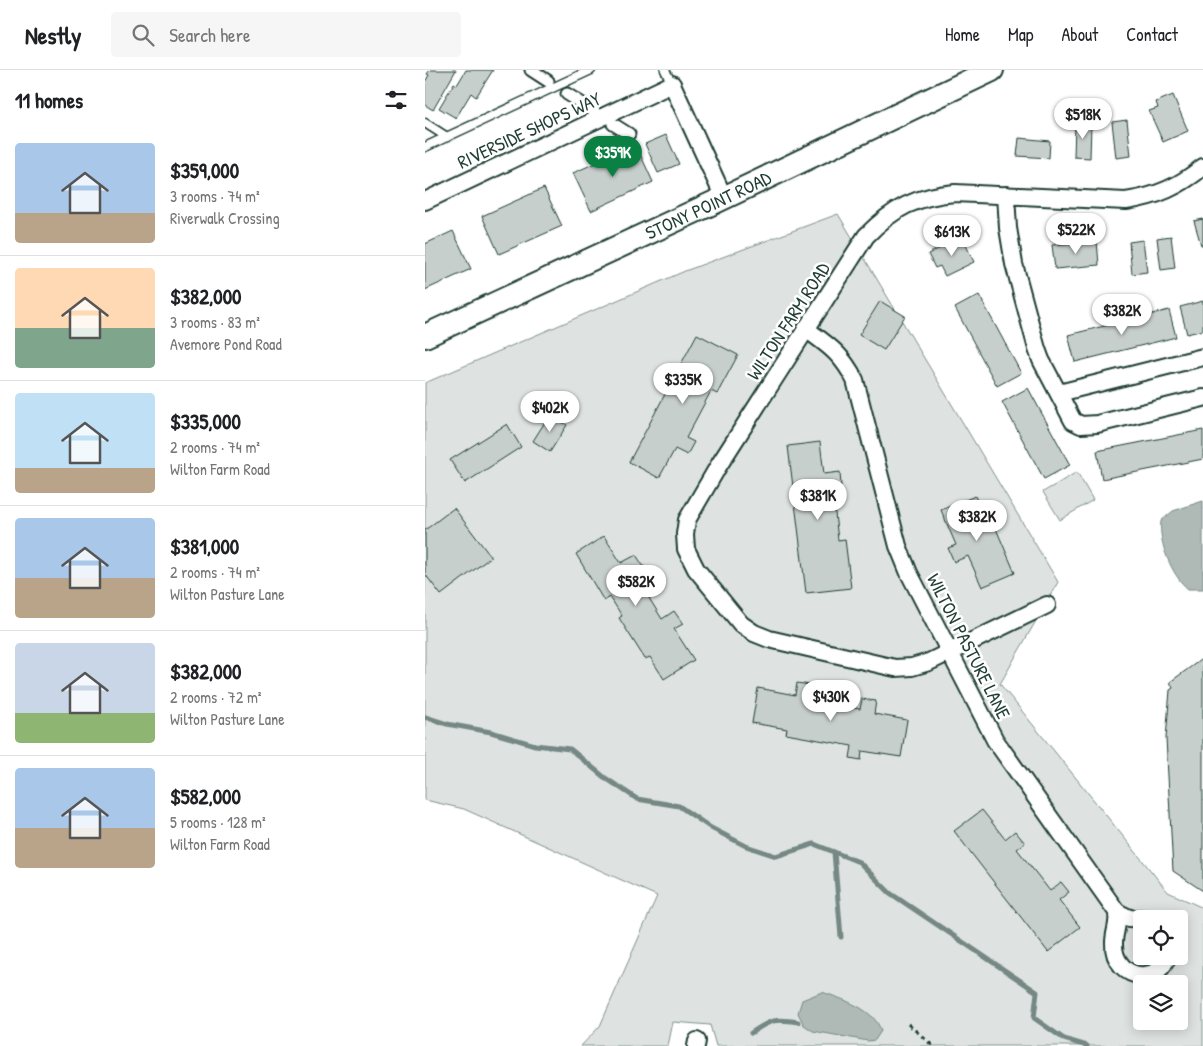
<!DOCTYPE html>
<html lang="en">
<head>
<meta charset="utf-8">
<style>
  :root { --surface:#fff; --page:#f6f6f6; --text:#202124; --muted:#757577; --line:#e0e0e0; --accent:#0b8043 }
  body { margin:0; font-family:"Patrick Hand",sans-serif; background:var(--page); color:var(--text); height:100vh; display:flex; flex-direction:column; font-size:19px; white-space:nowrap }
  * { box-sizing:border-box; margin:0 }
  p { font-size:16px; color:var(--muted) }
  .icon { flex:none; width:28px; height:28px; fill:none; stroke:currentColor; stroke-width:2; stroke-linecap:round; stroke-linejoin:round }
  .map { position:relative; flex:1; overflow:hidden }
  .drawer { display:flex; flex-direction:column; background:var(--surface); width:425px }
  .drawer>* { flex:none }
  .fabs { position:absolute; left:708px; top:840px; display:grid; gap:10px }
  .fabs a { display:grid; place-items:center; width:55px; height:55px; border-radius:5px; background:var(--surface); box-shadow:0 2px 12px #0003; font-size:25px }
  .price { position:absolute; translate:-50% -42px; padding:0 11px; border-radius:18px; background:#fff; color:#222; font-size:16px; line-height:32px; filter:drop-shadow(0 1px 2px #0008) }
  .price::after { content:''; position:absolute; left:50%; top:30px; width:15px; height:11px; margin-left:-8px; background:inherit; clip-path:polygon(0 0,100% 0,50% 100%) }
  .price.current { background:var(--accent); color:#fff }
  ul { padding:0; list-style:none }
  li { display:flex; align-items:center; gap:15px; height:125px; padding:0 15px }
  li+li { border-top:1px solid var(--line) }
  li span { display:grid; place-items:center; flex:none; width:140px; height:100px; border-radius:5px; color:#555 }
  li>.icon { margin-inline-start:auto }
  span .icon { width:60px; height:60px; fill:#fffc; stroke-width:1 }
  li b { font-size:21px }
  h2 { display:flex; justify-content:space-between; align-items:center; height:60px; padding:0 15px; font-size:21px }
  header { display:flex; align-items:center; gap:30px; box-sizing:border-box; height:70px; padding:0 25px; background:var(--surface); border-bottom:1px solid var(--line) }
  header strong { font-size:24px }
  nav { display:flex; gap:28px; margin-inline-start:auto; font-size:18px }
  .search { width:350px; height:45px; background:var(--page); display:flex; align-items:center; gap:12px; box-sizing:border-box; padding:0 18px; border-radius:5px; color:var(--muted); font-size:19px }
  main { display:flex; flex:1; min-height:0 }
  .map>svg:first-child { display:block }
  .green { fill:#dee3e2; stroke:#7e908b; fill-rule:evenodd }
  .water { fill:#afbab7; stroke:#758883 }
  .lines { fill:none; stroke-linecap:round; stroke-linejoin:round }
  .stream { stroke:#758883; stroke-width:5 }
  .building { fill:#c7cfcc; stroke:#1f3d34 }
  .service-casing { stroke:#1f3d34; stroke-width:11 }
  .pedestrian-casing { stroke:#1f3d34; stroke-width:15 }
  .minor-casing { stroke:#1f3d34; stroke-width:20 }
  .secondary-casing { stroke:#1f3d34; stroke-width:26 }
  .path { stroke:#1f3d34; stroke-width:3; stroke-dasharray:5 4; stroke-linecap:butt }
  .service { stroke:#fff; stroke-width:8 }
  .pedestrian { stroke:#fff; stroke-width:11 }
  .minor { stroke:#fff; stroke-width:16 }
  .secondary { stroke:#fff; stroke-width:22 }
  .labels { text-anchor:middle; stroke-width:5; stroke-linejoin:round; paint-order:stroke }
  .street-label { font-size:19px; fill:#1f3d34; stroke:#fff }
</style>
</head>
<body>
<header>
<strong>Nestly</strong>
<div class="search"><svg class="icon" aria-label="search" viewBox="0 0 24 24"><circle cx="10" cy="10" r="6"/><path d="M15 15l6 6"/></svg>Search here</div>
<nav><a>Home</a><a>Map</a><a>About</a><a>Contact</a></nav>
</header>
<main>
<section class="drawer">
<h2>11 homes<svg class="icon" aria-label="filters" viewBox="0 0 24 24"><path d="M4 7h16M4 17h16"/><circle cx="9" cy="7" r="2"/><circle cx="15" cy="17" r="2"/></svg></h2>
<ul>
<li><span style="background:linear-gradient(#a9c7e8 70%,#b9a48a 0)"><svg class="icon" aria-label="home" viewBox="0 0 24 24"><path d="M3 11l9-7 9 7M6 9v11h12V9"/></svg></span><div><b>$359,000</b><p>3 rooms · 74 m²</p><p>Riverwalk Crossing</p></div></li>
<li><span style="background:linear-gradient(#ffd9b3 60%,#7fa58c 0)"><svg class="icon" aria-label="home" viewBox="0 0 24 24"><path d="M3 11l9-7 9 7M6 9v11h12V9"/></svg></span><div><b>$382,000</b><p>3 rooms · 83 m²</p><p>Avemore Pond Road</p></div></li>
<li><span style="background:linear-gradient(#bfe0f5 75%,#b9a48a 0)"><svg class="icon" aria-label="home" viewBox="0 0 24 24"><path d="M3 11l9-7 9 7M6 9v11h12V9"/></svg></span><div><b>$335,000</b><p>2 rooms · 74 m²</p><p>Wilton Farm Road</p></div></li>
<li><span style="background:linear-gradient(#a9c7e8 60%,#b9a48a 0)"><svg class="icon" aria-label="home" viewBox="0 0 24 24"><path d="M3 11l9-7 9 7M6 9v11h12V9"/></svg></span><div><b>$381,000</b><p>2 rooms · 74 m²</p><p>Wilton Pasture Lane</p></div></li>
<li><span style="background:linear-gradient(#c9d6e8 70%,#8fb573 0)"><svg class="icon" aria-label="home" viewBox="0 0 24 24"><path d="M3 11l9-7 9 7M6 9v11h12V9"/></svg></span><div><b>$382,000</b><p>2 rooms · 72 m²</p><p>Wilton Pasture Lane</p></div></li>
<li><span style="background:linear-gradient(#a9c7e8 60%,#b9a48a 0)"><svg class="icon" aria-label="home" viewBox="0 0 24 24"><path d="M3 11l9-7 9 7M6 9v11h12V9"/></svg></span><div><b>$582,000</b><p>5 rooms · 128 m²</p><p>Wilton Farm Road</p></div></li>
</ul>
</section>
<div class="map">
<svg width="778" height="976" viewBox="0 0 778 976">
  <rect width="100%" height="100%" fill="#fff"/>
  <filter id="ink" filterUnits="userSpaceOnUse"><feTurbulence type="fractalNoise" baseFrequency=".02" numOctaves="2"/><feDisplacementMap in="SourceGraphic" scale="10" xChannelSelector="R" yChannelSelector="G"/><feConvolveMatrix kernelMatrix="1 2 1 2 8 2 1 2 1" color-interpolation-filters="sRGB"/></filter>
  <g filter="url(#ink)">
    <g class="green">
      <path d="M413 144 633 512 575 614 743 822 778 838V976H291L285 955 248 952 243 976H156L175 956 232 826 39 739 0 730V313L260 201ZM716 849H754V886H716ZM716 914H754V951H716Z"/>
      <path d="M652 402 668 430 635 450 618 422Z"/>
    </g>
    <g class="water">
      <path d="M778 431V519H763C747 506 733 472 736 451L748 441Z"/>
      <path d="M397 922C417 929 450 939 456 961L450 970 443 971 388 961 379 955 373 943 377 930Z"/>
    </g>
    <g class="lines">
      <g class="stream">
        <path d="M0 647 22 654 66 662 110 675 145 679 179 707 212 729 254 736 286 758 321 776 351 786 389 774 434 792 465 823 612 922 609 948 639 969 662 976"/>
        <path d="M409 782 416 867"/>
        <path d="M326 963C345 950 350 948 373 952"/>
      </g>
    </g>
    <g class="building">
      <path d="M5 0H31L8 40 0 35V12L4 5 2 4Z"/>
      <path d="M41 0H68L51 27 46 23 31 48 14 38 29 13 32 15Z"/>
      <path d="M748 25 763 61 738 72 724 41 733 38 731 32Z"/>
      <path d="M702 50 706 86 691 88 687 52Z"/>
      <path d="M650 53 666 54 665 88 649 87Z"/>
      <path d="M241 65 254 94 233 103 220 74Z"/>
      <path d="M594 68 625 71 624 88 592 86Z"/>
      <path d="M211 75 228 112 166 141 148 103Z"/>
      <path d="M119 118 137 156 74 184 57 146Z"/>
      <path d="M778 149V175H776L769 151Z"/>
      <path d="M28 161 46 199 0 220V174Z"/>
      <path d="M746 166 750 198 736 200 732 168Z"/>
      <path d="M537 167 549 192 520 206 515 196 510 198 503 184Z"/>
      <path d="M718 170 722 202 707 204 704 172Z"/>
      <path d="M672 171 674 195 630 199 627 175Z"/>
      <path d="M554 225 596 303 572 316 530 238Z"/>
      <path d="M455 231 480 246 459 280 434 265Z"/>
      <path d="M778 231V260L762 264 755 237Z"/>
      <path d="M744 240 751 267 650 292 643 265Z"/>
      <path d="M272 264 313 285 292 324 286 321 261 368 269 372 262 385 250 379 234 408 204 392Z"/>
      <path d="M603 318 645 395 619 409 577 332Z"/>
      <path d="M125 344 142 355 125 382 108 371Z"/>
      <path d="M82 354 96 377 40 413 25 390Z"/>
      <path d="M778 360V389L677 409 672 381Z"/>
      <path d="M395 372 399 404 415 402 416 416 407 417 413 470 420 469 426 518 381 523 363 376Z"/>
      <path d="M550 426 563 456 569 454 590 503 557 517 543 486 529 492 523 478 531 475 516 440Z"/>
      <path d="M29 438 66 487 16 525 0 504V460Z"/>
      <path d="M179 466 196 493 211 485 219 497 211 502 227 527 224 528 237 549 249 541 258 554 249 559 269 590 239 609 225 587 220 589 194 548 197 546 185 527 179 531 151 484Z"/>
      <path d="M778 588V821L748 801 741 668 745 620 748 618 745 612Z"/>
      <path d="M372 613 385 615 383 630 435 639 437 629 451 631 449 644 482 650 476 687 437 681 436 690 425 688 427 676 361 664 362 659 327 653 333 618 370 625Z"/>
      <path d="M557 740 580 769 590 761 600 773 592 779 625 821 636 812 644 822 634 830 655 857 623 882 529 761Z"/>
    </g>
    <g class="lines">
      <g class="service-casing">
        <g id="service">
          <path d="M240 0 247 14"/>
          <path d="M0 53 22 67"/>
          <path d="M0 77 166 0"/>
        </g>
      </g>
      <g class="pedestrian-casing">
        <g id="pedestrian">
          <path d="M106 0 123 11"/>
          <path d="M142 24 169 41"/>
          <path d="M188 54 204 64"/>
        </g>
      </g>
      <g class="minor-casing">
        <g id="minor">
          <path d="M581 125 583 158 589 194 612 279 616 290 648 351 656 355 672 354 778 328"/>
          <path d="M0 131 247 14 299 128"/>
          <path d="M381 259C404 276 416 283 430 310L473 476 484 503 570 670 692 842"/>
          <path d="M634 323 778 287"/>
          <path d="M622 535 504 592 487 597 470 598 344 569 329 563 316 554 271 499 261 479 260 464 262 450 294 395 441 166C468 138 492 126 530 123L701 131C733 126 753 117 778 97"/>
          <path d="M722 849 704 848 692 842C694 855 689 861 689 873 688 891 702 907 720 905 732 904 739 896 743 886"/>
          <path d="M271 976 272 971"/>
        </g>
      </g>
      <g class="secondary-casing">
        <g id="secondary">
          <path id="s1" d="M0 266 288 133 567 0"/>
        </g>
      </g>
      <path class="path" d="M483 954 508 976"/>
      <use href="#service" class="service"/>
      <use href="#pedestrian" class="pedestrian"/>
      <use href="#minor" class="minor"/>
      <use href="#secondary" class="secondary"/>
    </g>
  </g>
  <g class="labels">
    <g class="street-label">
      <text transform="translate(104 60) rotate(-25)" y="7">RIVERSIDE SHOPS WAY</text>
      <text dy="7" stroke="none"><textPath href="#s1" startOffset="312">STONY POINT ROAD</textPath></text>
      <text transform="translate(363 251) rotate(-57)" y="7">WILTON FARM ROAD</text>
      <text transform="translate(544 576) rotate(63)" y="7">WILTON PASTURE LANE</text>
    </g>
  </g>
</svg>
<div class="fabs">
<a><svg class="icon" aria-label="locate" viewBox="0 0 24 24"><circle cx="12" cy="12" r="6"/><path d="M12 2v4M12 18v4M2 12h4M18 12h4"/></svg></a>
<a><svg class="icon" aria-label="layers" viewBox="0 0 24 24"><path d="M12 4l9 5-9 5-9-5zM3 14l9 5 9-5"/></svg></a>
</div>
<b class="price" style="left:658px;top:70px">$518K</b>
<b class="price current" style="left:188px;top:108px">$359K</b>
<b class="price" style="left:651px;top:185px">$522K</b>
<b class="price" style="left:527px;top:187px">$613K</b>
<b class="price" style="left:697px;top:266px">$382K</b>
<b class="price" style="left:258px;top:335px">$335K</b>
<b class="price" style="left:125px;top:363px">$402K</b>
<b class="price" style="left:393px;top:451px">$381K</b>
<b class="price" style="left:552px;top:472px">$382K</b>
<b class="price" style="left:211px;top:537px">$582K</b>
<b class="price" style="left:406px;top:652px">$430K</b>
</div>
</main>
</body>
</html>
